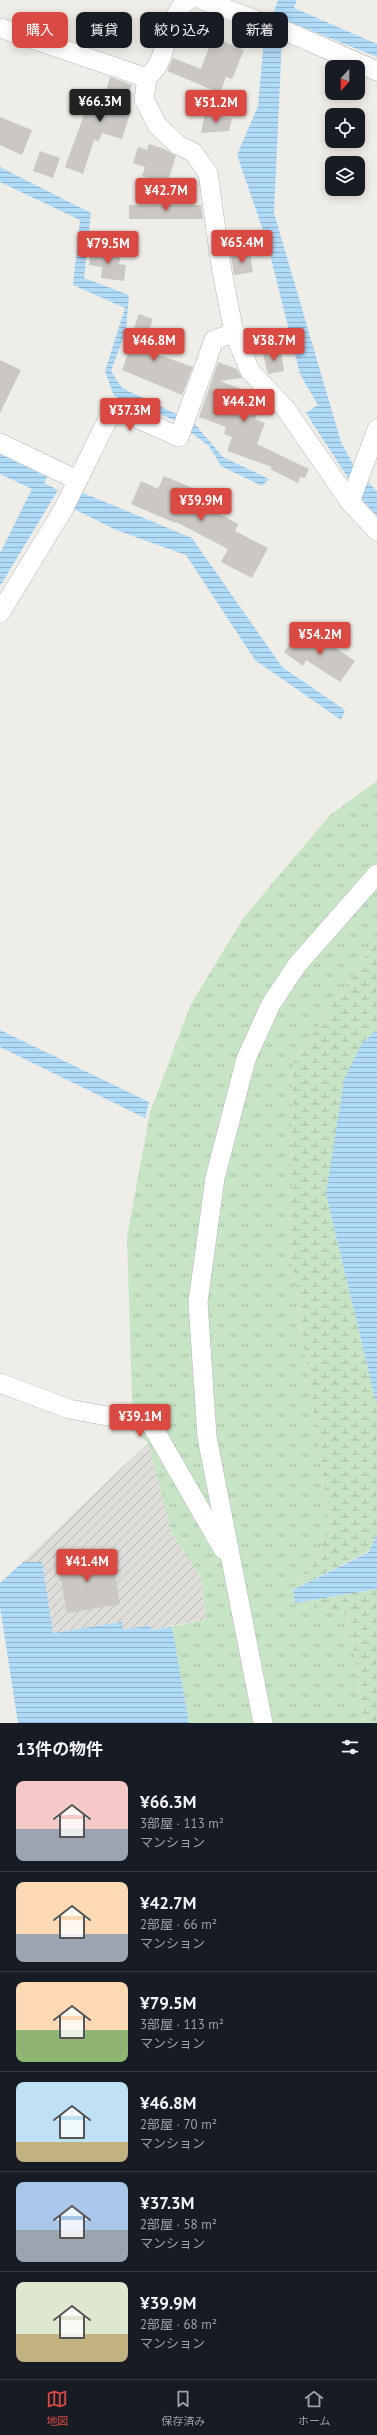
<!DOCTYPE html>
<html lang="ja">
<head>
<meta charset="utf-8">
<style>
  :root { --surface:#171b24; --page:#242831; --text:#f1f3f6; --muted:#9ea1a6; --line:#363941; --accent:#db4a42 }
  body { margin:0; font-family:"PT Sans","Noto Sans JP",sans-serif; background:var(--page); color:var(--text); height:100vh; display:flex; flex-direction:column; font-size:15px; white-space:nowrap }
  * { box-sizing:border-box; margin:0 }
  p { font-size:13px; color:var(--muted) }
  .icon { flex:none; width:22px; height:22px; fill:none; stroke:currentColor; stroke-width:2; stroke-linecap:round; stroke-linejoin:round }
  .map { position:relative; height:1723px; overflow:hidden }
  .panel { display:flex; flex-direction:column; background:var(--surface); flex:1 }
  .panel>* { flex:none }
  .guide { position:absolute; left:12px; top:12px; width:353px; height:36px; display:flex; gap:8px }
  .needle { width:26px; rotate:201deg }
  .buttons { position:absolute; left:325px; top:60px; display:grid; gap:8px }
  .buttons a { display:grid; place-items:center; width:40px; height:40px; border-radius:8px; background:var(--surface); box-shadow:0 2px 10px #0003; font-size:20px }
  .price { position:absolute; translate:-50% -34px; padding:0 9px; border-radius:4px; background:var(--accent); color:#fff; font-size:13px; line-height:26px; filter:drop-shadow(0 1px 2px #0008) }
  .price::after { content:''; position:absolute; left:50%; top:24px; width:12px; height:9px; margin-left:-6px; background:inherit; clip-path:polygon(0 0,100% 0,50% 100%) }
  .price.on { background:#222; color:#fff }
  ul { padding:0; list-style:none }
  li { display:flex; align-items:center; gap:12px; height:100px; padding:0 16px }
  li+li { border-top:1px solid var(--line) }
  li span { display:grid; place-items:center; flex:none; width:112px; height:80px; border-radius:8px; color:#555 }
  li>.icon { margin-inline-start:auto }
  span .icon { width:48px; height:48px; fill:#fffc; stroke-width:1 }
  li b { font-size:17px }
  h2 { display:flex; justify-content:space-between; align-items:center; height:48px; padding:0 16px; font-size:17px }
  .pill { padding:0 14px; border-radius:8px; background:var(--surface); box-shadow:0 2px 10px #0003; font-size:14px; line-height:36px }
  .pill.on { background:var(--accent); color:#fff }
  .tabs { display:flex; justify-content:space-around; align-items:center; height:56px; border-top:1px solid var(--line); background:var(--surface); font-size:11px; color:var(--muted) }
  .tabs a { display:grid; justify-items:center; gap:2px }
  .tabs .on { color:var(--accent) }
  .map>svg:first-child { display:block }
  .industrial { fill:url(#industrial-furrows) }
  .grass { fill:url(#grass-tufts) }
  .wetland { fill:url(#wetland-marsh) }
  .water { fill:url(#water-rules) }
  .building { fill:#cbc8c4 }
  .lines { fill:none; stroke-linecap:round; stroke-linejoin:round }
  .minor-casing { stroke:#b4b7bb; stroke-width:20 }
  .minor { stroke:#fff; stroke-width:19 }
</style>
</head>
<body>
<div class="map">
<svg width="377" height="1723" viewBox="0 0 377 1723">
  <defs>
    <pattern id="industrial-furrows" width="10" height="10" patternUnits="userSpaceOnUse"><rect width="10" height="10" fill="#dfddd9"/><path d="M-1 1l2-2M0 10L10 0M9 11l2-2" fill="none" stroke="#b8b7b4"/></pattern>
    <pattern id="grass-tufts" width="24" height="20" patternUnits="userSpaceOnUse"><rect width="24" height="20" fill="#c7e5c6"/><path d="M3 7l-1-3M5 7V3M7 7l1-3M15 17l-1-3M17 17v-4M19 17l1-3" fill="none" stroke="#a5bda5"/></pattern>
    <pattern id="wetland-marsh" width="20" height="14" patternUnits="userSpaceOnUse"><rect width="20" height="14" fill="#c7e5c6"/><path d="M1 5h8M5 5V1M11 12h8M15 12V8" fill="none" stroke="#a5bda5"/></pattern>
    <pattern id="water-rules" width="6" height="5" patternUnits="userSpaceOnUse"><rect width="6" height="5" fill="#afdaf8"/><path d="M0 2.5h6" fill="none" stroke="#92b4cd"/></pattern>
  </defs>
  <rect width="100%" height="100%" fill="#efede7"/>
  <path class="industrial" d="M148 1443 172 1534 201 1578 206 1619 151 1630 150 1625 123 1630 122 1622 53 1633 42 1562H23Z"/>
  <path class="grass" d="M377 781V939L293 1063 290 1250 331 1531 293 1590 295 1602 349 1615 364 1723H189L172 1627 206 1619 201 1578 172 1534 148 1443 133 1429 127 1237 150 1112 191 1004 244 917 330 815Z"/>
  <g class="wetland">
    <path d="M377 939V1030L362 1043 326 1194 377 1406V1533L369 1551 293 1590 331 1531 290 1250 293 1063Z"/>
    <path d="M377 1589V1723H364L349 1615 295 1603Z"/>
  </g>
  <g class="water">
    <path d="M278 0H297L294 8 377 44V57L290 22 282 37 274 213 341 442 354 466 377 492V516L363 501 306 413 318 405 300 374 266 239 237 155 258 106 264 39Z"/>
    <path d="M0 167 91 213 84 278 129 295 126 330 111 371 122 388 193 422 223 457 269 479 262 486 221 466 209 446 174 420 114 396 105 371 125 308 73 285 80 220 0 182Z"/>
    <path d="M0 454 47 477 44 483 58 490 0 586V553L32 489 0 474Z"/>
    <path d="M81 492 192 538 282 667 345 710 341 720 255 660 186 555 116 530 72 508Z"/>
    <path d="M0 1030 149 1102 145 1118 0 1047Z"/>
    <path d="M377 1030V1406L326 1194 344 1080 362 1043Z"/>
    <path d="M377 1533V1589L295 1603 293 1590 369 1552Z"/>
    <path d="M23 1562H42L53 1633 122 1622 123 1630 150 1625 151 1630 172 1627 189 1723H18L0 1607V1583Z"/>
  </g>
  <g class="building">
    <path d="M187 17 210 27 205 41 181 31Z"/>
    <path d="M213 37 244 50 232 79 226 77 220 93 167 71 173 58 201 69Z"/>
    <path d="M110 77 132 85 123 112 130 114 122 139 102 133 99 141 94 140 83 174 65 167 89 101 102 105Z"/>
    <path d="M205 113 232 119 229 131 201 133Z"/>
    <path d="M0 117 32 130 22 155 0 145Z"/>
    <path d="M149 144 167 150 176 156 167 184 142 176 145 167 133 163 138 147 147 150Z"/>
    <path d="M40 151 60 158 53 178 33 171Z"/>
    <path d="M129 205H201L203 219H129Z"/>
    <path d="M91 250 121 254 119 264 126 265 124 281 101 278 102 267 89 265Z"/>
    <path d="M250 253 253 272 234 275 231 256Z"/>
    <path d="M139 314 153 319 143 349 193 367 182 395 122 370 131 346 128 344Z"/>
    <path d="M281 351 284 371 268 374 263 354Z"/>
    <path d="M0 360 21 370 0 413Z"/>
    <path d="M218 362 237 369 242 378 220 381 257 395 262 400 255 419 265 423 257 444 309 469 305 478 300 477 298 483 270 469 272 467 227 451 232 437 224 434 226 427 199 417Z"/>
    <path d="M164 476 202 492 198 502 238 524 235 531 268 548 252 578 221 562 228 549 176 522 175 523 131 504 141 481 158 489Z"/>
    <path d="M298 631 318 644 322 639 355 661 340 682 306 660 303 666 284 652Z"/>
    <path d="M94 1552 97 1567 113 1564 120 1604 67 1613 57 1558Z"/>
  </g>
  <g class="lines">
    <g class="minor-casing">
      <g id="minor">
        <path d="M203 0 290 33 377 71"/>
        <path d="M0 28 147 78 144 99 157 125 178 145 193 152 208 173 221 266 234 333 250 371 285 408 350 502 377 531"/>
        <path d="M147 78C150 74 154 71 157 66 167 50 172 7 189 0"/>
        <path d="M0 443 77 480"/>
        <path d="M350 502 377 429"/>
        <path d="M0 613 63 510 110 415 121 411 179 437 214 340 234 333"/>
        <path d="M0 1383 69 1409 151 1424 223 1549"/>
        <path d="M263 1723 207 1437 198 1302 215 1178 246 1059 271 1004 297 965 377 874"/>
      </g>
    </g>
    <use href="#minor" class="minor"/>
  </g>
</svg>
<div class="buttons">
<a><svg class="needle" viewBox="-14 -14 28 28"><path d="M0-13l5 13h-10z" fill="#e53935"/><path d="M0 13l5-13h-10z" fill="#9ea1a6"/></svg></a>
<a><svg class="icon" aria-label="locate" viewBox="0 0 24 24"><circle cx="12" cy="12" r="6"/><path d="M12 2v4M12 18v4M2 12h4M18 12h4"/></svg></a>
<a><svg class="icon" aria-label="layers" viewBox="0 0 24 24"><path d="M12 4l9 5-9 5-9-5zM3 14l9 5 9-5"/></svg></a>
</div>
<b class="price on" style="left:100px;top:123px">¥66.3M</b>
<b class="price" style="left:216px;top:124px">¥51.2M</b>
<b class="price" style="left:166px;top:212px">¥42.7M</b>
<b class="price" style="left:242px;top:264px">¥65.4M</b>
<b class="price" style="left:108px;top:265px">¥79.5M</b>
<b class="price" style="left:154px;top:362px">¥46.8M</b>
<b class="price" style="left:274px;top:362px">¥38.7M</b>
<b class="price" style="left:244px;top:423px">¥44.2M</b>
<b class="price" style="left:130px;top:432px">¥37.3M</b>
<b class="price" style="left:201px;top:522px">¥39.9M</b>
<b class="price" style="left:320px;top:656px">¥54.2M</b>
<b class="price" style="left:140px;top:1438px">¥39.1M</b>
<b class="price" style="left:87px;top:1583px">¥41.4M</b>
<div class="guide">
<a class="pill on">購入</a>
<a class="pill">賃貸</a>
<a class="pill">絞り込み</a>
<a class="pill">新着</a>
</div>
</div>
<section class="panel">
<h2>13件の物件<svg class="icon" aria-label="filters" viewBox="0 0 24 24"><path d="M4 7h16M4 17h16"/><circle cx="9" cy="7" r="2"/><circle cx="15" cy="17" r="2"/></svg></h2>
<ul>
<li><span style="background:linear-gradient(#f6c9c9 60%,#9aa5b1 0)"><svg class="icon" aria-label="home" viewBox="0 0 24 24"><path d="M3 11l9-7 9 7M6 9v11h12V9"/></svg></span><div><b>¥66.3M</b><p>3部屋 · 113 m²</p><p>マンション</p></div></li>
<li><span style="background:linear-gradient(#ffd9b3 65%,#9aa5b1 0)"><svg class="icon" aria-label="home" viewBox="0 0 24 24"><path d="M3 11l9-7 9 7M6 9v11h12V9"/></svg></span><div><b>¥42.7M</b><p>2部屋 · 66 m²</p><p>マンション</p></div></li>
<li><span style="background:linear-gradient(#ffd9b3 60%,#8fb573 0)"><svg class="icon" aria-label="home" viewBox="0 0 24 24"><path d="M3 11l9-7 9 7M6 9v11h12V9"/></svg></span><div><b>¥79.5M</b><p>3部屋 · 113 m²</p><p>マンション</p></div></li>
<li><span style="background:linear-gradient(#bfe0f5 75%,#c2b280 0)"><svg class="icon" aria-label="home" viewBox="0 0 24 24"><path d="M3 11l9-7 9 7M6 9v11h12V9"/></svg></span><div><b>¥46.8M</b><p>2部屋 · 70 m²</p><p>マンション</p></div></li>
<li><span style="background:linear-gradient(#a9c7e8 60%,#9aa5b1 0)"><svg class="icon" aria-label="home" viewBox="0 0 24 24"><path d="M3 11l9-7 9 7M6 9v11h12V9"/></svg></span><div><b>¥37.3M</b><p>2部屋 · 58 m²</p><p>マンション</p></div></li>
<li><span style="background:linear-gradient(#dfe7d0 65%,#c2b280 0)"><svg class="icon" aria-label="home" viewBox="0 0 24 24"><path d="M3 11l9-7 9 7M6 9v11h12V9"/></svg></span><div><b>¥39.9M</b><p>2部屋 · 68 m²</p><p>マンション</p></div></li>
</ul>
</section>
<nav class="tabs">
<a class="on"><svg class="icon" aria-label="map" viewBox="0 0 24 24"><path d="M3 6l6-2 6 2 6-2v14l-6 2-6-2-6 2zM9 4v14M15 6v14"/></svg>地図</a>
<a><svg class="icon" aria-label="saved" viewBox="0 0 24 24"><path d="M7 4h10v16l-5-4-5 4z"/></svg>保存済み</a>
<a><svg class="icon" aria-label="home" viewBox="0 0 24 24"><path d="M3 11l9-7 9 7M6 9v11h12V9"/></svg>ホーム</a>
</nav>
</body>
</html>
